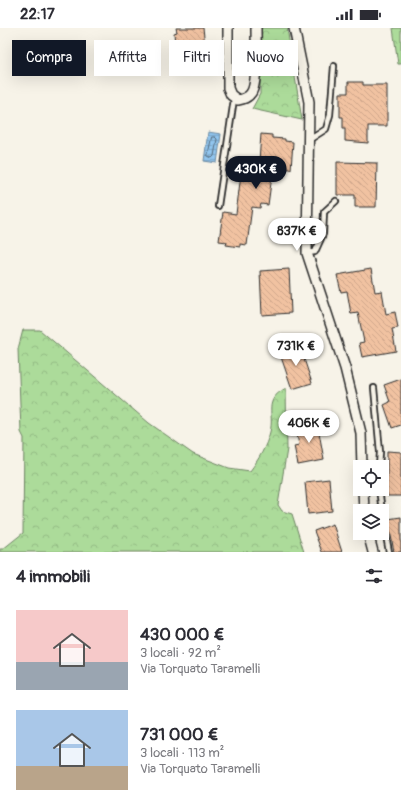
<!DOCTYPE html>
<html lang="it">
<head>
<meta charset="utf-8">
<style>
  :root { --surface:#fff; --page:#f7f7f7; --text:#2b2b33; --muted:#7c7c81; --accent:#111827 }
  body { margin:0; font-family:Pangolin,sans-serif; background:var(--page); color:var(--text); height:100vh; display:flex; flex-direction:column; font-size:15px; white-space:nowrap }
  * { box-sizing:border-box; margin:0 }
  p { font-size:13px; color:var(--muted) }
  .icon { flex:none; width:22px; height:22px; fill:none; stroke:currentColor; stroke-width:2; stroke-linecap:round; stroke-linejoin:round }
  .map { position:relative; height:524px; overflow:hidden }
  .details { display:flex; flex-direction:column; background:var(--surface); flex:1 }
  .details>* { flex:none }
  .hud { position:absolute; left:12px; top:12px; width:377px; height:36px; display:flex; gap:8px }
  .controls { position:absolute; left:353px; top:432px; display:grid; gap:8px }
  .controls a { display:grid; place-items:center; width:36px; height:36px; border-radius:0px; background:var(--surface); box-shadow:0 4px 16px #0002; font-size:20px }
  .price { position:absolute; translate:-50% -34px; padding:0 9px; border-radius:14px; background:#fff; color:#222; font-size:13px; line-height:26px; filter:drop-shadow(0 1px 2px #0008) }
  .price::after { content:''; position:absolute; left:50%; top:24px; width:12px; height:9px; margin-left:-6px; background:inherit; clip-path:polygon(0 0,100% 0,50% 100%) }
  .price.on { background:var(--accent); color:#fff }
  ul { padding:0; list-style:none }
  li { display:flex; align-items:center; gap:12px; height:100px; padding:0 16px }
  li span { display:grid; place-items:center; flex:none; width:112px; height:80px; border-radius:0px; color:#555 }
  li>.icon { margin-inline-start:auto }
  span .icon { width:48px; height:48px; fill:#fffc; stroke-width:1 }
  li b { font-size:17px }
  h2 { display:flex; justify-content:space-between; align-items:center; height:48px; padding:0 16px; font-size:17px }
  .tag { padding:0 14px; border-radius:0px; background:var(--surface); box-shadow:0 4px 16px #0002; font-size:14px; line-height:36px }
  .tag.on { background:var(--accent); color:#fff }
  .status { display:flex; justify-content:space-between; align-items:center; height:28px; padding:0 20px; background:var(--surface); direction:ltr }
  .status svg { height:11px; fill:currentColor }
  .map>svg:first-child { display:block }
  .forest { fill:url(#forest-crowns); stroke:#6c8362 }
  .water { fill:url(#water-rules); stroke:#6887a0 }
  .lines { fill:none; stroke-linecap:round; stroke-linejoin:round }
  .shore { stroke:#546979; stroke-width:1 }
  .building { fill:url(#building-back-hatch); stroke:#2b2b2b }
  .lane-casing { stroke:#2b2b2b; stroke-width:8 }
  .street-casing { stroke:#2b2b2b; stroke-width:12 }
  .lane { stroke:#f7f3e8; stroke-width:4.5 }
  .street { stroke:#f7f3e8; stroke-width:9 }
</style>
</head>
<body>
<div class="status"><b>22:17</b><svg viewBox="0 0 49 12"><path d="M0 12V9h3v3zM5 12V6h3v6zM10 12V3h3v9zM15 12V0h3v12zM26 1h20v11H26zM47 4h2v5h-2z"/></svg></div>
<div class="map">
<svg width="401" height="524" viewBox="0 0 401 524">
  <defs>
    <pattern id="forest-crowns" width="20" height="18" patternUnits="userSpaceOnUse"><rect width="20" height="18" fill="#acdb9a"/><path d="M2 6a3 3 0 1 1 6 0M12 15a3 3 0 1 1 6 0" fill="none" stroke="#94bc85"/></pattern>
    <pattern id="water-rules" width="6" height="5" patternUnits="userSpaceOnUse"><rect width="6" height="5" fill="#91c5ee"/><path d="M0 2.5h6" fill="none" stroke="#7da9cc"/></pattern>
    <pattern id="building-back-hatch" width="6" height="6" patternUnits="userSpaceOnUse"><rect width="6" height="6" fill="#f1c2a1"/><path d="M-1 5l2 2M0 0l6 6M5-1l2 2" fill="none" stroke="#cfa78b"/></pattern>
  </defs>
  <rect width="100%" height="100%" fill="#f7f3e8"/>
  <filter id="ink" filterUnits="userSpaceOnUse"><feTurbulence type="fractalNoise" baseFrequency=".025" numOctaves="2"/><feDisplacementMap in="SourceGraphic" scale="8" xChannelSelector="R" yChannelSelector="G"/><feConvolveMatrix kernelMatrix="1 2 1 2 8 2 1 2 1" color-interpolation-filters="sRGB"/></filter>
  <g filter="url(#ink)">
    <g class="forest">
      <path d="M261 0H287L302 92 252 81 260 66Z"/>
      <path d="M393 0H401V36H398Z"/>
      <path d="M23 302H40L149 395 193 426 229 440 250 443C259 431 266 419 270 404 275 385 262 373 286 360L287 421 278 477 282 483 292 486 304 524H0V521H3L23 505 24 410 21 404 18 321Z"/>
    </g>
    <path class="water" d="M208 104 221 106 217 135 204 133Z"/>
    <g class="lines">
      <path class="shore" d="M212 109H215L217 111 214 128 212 130 208 128Z"/>
    </g>
    <g class="building">
      <path d="M176 0H203L205 17 181 20 180 15 175 16 174 5 177 4Z"/>
      <path d="M348 54H363V57H387V98H368V115L345 113V100H343V89H340V65H348Z"/>
      <path d="M261 106 272 107V110L285 111V113L293 114 291 141 273 140 268 177 261 176 260 180 252 179 247 217 240 216V219L226 217 227 214 219 213 223 184 236 186 241 146 258 148Z"/>
      <path d="M337 134 377 135 376 179H355V167H337Z"/>
      <path d="M289 241 291 285 262 287 260 243Z"/>
      <path d="M371 241 375 264 382 263 386 286 395 284 398 300 392 301 396 323 362 329 359 315 364 314 358 285 351 286 347 263 341 264 337 247Z"/>
      <path d="M299 316 312 355 292 361 279 323Z"/>
      <path d="M401 351V397L392 400 384 377 390 374 384 357Z"/>
      <path d="M317 393 324 432 298 437 294 418 299 417 295 397Z"/>
      <path d="M387 423 401 424V468H387Z"/>
      <path d="M329 451 332 483 308 486 305 454Z"/>
      <path d="M401 489V524H394L388 491Z"/>
      <path d="M333 496 342 524H322L314 503Z"/>
    </g>
    <g class="lines">
      <g class="lane-casing">
        <g id="lane">
          <path d="M309 112 326 101 330 87 334 38"/>
          <path d="M218 178 234 71"/>
          <path d="M307 225 315 224 323 206 324 184 336 173"/>
          <path d="M374 360 380 424 379 439"/>
          <path d="M379 461 382 483"/>
          <path d="M382 485 389 524"/>
        </g>
      </g>
      <g class="street-casing">
        <g id="street">
          <path d="M228 0V60L231 67 238 72C243 71 248 70 251 65 258 56 256 13 256 0"/>
          <path d="M294 0 309 74 307 225 345 340 361 405 362 439"/>
          <path d="M363 461 364 483"/>
          <path d="M368 505 373 524"/>
        </g>
      </g>
      <use href="#lane" class="lane"/>
      <use href="#street" class="street"/>
    </g>
  </g>
</svg>
<div class="controls">
<a><svg class="icon" aria-label="locate" viewBox="0 0 24 24"><circle cx="12" cy="12" r="6"/><path d="M12 2v4M12 18v4M2 12h4M18 12h4"/></svg></a>
<a><svg class="icon" aria-label="layers" viewBox="0 0 24 24"><path d="M12 4l9 5-9 5-9-5zM3 14l9 5 9-5"/></svg></a>
</div>
<b class="price on" style="left:256px;top:162px">430K €</b>
<b class="price" style="left:297px;top:224px">837K €</b>
<b class="price" style="left:296px;top:339px">731K €</b>
<b class="price" style="left:309px;top:416px">406K €</b>
<div class="hud">
<a class="tag on">Compra</a>
<a class="tag">Affitta</a>
<a class="tag">Filtri</a>
<a class="tag">Nuovo</a>
</div>
</div>
<section class="details">
<h2>4 immobili<svg class="icon" aria-label="filters" viewBox="0 0 24 24"><path d="M4 7h16M4 17h16"/><circle cx="9" cy="7" r="2"/><circle cx="15" cy="17" r="2"/></svg></h2>
<ul>
<li><span style="background:linear-gradient(#f6c9c9 65%,#9aa5b1 0)"><svg class="icon" aria-label="home" viewBox="0 0 24 24"><path d="M3 11l9-7 9 7M6 9v11h12V9"/></svg></span><div><b>430 000 €</b><p>3 locali · 92 m²</p><p>Via Torquato Taramelli</p></div></li>
<li><span style="background:linear-gradient(#a9c7e8 70%,#b9a48a 0)"><svg class="icon" aria-label="home" viewBox="0 0 24 24"><path d="M3 11l9-7 9 7M6 9v11h12V9"/></svg></span><div><b>731 000 €</b><p>3 locali · 113 m²</p><p>Via Torquato Taramelli</p></div></li>
</ul>
</section>
</body>
</html>
